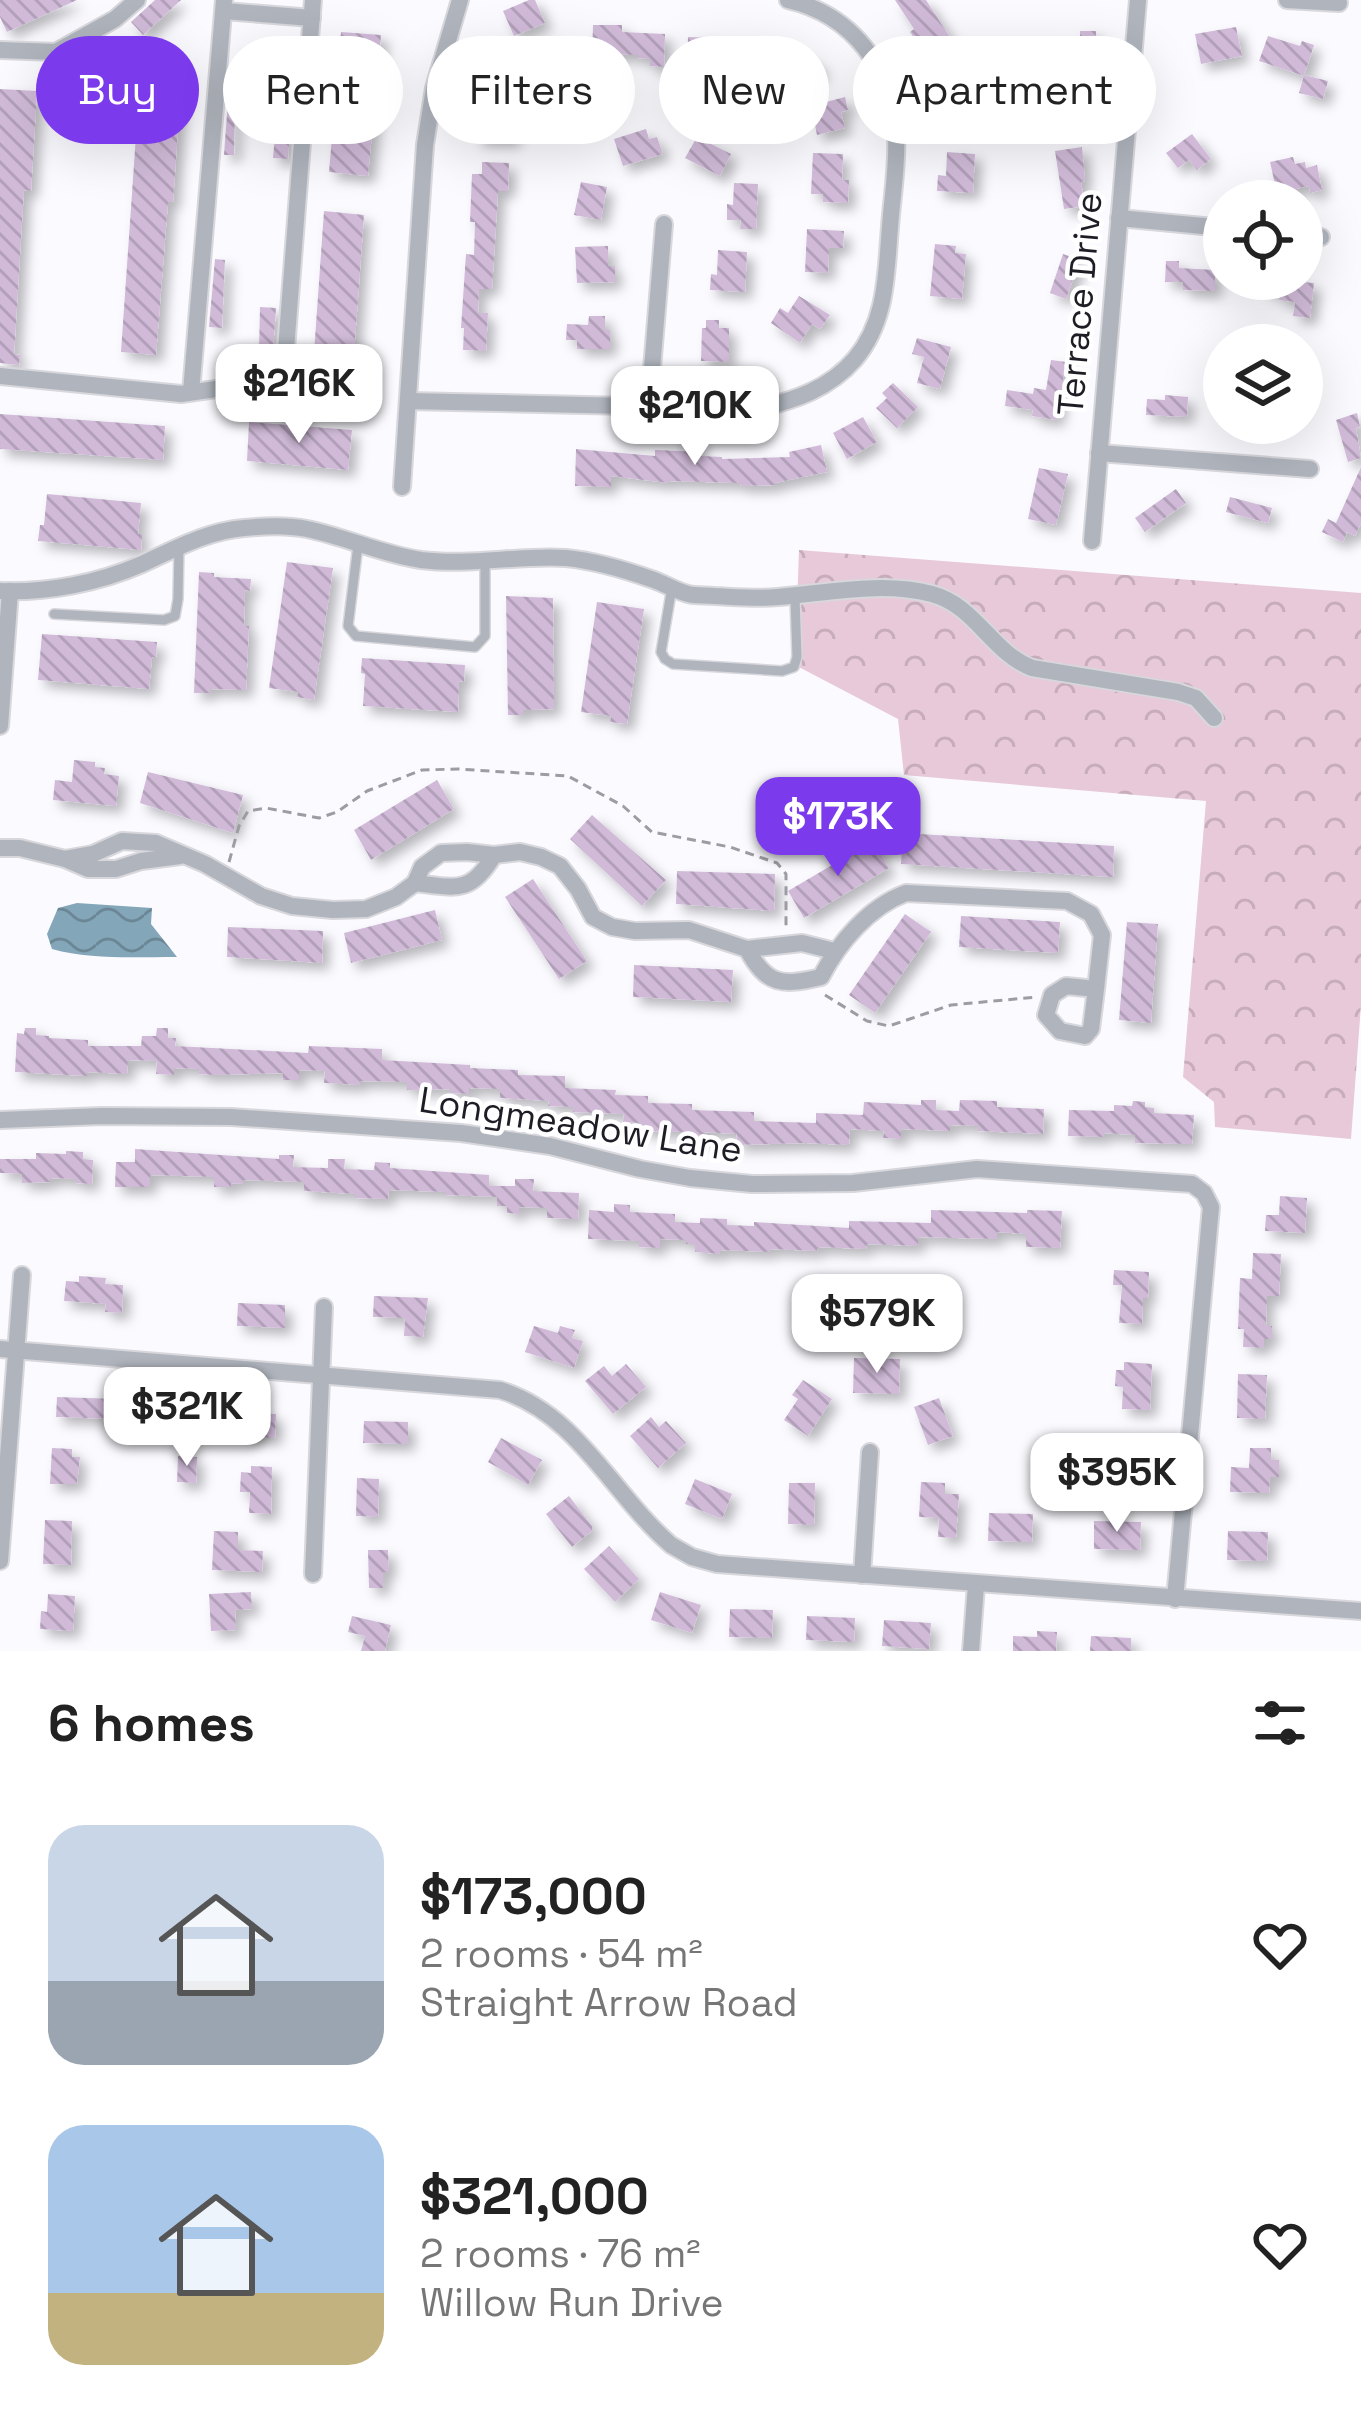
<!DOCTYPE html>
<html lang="en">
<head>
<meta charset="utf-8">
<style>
  :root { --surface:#fff; --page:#f2f2f2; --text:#222; --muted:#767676; --accent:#7c3aed }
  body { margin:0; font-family:"Space Grotesk",sans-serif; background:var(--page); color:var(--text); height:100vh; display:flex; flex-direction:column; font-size:45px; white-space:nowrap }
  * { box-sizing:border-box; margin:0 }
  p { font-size:39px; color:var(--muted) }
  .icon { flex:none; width:66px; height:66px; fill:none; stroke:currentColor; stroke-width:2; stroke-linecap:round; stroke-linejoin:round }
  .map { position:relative; height:1651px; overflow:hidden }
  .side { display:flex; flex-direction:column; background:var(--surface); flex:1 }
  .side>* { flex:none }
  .top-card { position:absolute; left:36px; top:36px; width:1290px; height:108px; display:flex; gap:24px }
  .controls { position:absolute; left:1203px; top:180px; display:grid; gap:24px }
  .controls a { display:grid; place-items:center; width:120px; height:120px; border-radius:50%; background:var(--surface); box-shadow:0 12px 48px #0002; font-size:60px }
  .price { position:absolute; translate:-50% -102px; padding:0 27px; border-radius:24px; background:#fff; color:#222; font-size:39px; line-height:78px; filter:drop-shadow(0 3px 6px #0008) }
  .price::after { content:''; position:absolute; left:50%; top:72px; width:36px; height:27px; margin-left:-18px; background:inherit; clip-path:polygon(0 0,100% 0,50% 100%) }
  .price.current { background:var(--accent); color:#fff }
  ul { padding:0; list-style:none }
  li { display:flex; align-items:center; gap:36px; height:300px; padding:0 48px }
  li span { display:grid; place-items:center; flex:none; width:336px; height:240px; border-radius:36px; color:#555 }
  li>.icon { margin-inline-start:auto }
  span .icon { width:144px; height:144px; fill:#fffc; stroke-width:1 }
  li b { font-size:51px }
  h2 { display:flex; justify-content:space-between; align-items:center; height:144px; padding:0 48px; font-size:51px }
  .chip { padding:0 42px; border-radius:54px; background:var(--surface); box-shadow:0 12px 48px #0002; font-size:42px; line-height:108px }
  .chip.current { background:var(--accent); color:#fff }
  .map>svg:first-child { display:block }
  .forest { fill:url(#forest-crowns) }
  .water { fill:url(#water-waves) }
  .building { fill:url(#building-back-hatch); filter:url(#shadow) }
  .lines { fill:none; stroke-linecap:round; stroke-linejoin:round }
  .lane-casing { stroke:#d7d7dc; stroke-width:12 }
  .street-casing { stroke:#d7d7dc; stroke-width:20 }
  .path { stroke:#9d9ca2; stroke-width:3; stroke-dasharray:9 6; stroke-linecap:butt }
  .lane { stroke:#afb4bd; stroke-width:9 }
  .street { stroke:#afb4bd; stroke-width:16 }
  .labels { text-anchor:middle; stroke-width:9; stroke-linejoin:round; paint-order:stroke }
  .street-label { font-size:36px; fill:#1e1d25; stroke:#fff }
</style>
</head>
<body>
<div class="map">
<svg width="1361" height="1651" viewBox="0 0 1361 1651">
  <defs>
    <pattern id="forest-crowns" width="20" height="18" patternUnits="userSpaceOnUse" patternTransform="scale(3)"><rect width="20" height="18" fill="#e8c9d9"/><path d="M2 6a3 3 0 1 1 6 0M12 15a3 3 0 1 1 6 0" fill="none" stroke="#c7acba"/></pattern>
    <pattern id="water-waves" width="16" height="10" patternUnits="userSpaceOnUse" patternTransform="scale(3)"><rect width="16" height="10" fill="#84a6b9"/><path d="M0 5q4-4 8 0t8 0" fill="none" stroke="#6b8796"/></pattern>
    <pattern id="building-back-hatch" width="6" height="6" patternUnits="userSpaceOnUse" patternTransform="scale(3)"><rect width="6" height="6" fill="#d0bad8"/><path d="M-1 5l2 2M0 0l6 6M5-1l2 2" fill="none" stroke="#b29fb9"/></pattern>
    <filter id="shadow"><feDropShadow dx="7" dy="7" stdDeviation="6" flood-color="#0004"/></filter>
  </defs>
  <rect width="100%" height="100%" fill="#fafaff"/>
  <path class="forest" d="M799 550 1361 593V1005L1351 1139 1215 1127 1214 1102 1183 1077 1206 801 904 775 898 719 795 665Z"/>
  <path class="water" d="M77 903 152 908 151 924 177 957C136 957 91 960 52 949L47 934 58 908Z"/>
  <g class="building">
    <path d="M0 0H77L7 32 0 17Z"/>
    <path d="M155 0H181L143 35 131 22Z"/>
    <path d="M529 0H535L545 23 514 36 503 11Z"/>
    <path d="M895 0H926L955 45 961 44 972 82 937 92 933 77 943 75 932 37 919 45 910 32 914 29Z"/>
    <path d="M593 25H622V32L665 34 664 67 650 66V59L638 58V55L607 54V60L592 59Z"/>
    <path d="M1236 27 1242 56 1201 64 1195 34Z"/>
    <path d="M1080 31H1096L1095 85 1076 84 1077 64H1071L1072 44H1080Z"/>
    <path d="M341 32 381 35 368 176 329 172Z"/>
    <path d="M1268 36 1300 46 1302 41 1314 45 1304 76 1259 61Z"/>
    <path d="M688 37 715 38V44L768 46 767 73 733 72 734 64 700 63V69H687Z"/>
    <path d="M801 52 822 68 802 93 791 85 800 75 783 74Z"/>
    <path d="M486 65 522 66 521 97 514 96 513 140 476 139 477 124H485L486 111H489L491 79H486Z"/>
    <path d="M141 68 182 71 173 202H168L156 355 121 352 137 121 59 114 60 91 68 92 69 86H107L106 99 138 102Z"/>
    <path d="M1304 75 1328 81 1323 99 1299 93Z"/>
    <path d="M0 89 37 91 31 191 24 190 14 354 20 355 19 365 0 363Z"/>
    <path d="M845 97 848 110 841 112 845 128 817 135 814 120 818 119 815 105Z"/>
    <path d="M228 100H235L234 155H224Z"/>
    <path d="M277 115 291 117 288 159 273 158Z"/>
    <path d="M646 129 649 139 657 137 663 154 623 166 614 139Z"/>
    <path d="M1192 134 1211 159 1197 170 1189 160 1178 168 1166 153Z"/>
    <path d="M697 137 731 154 720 176 685 158Z"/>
    <path d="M1082 147 1085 181 1081 182 1085 206 1064 209 1055 151Z"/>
    <path d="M947 152 975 154 973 193 937 191 938 175 946 176Z"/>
    <path d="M813 153 843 154 842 180H849L848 203 823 202V194H811Z"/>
    <path d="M1293 157 1295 164 1305 162 1306 168 1317 165 1322 190 1310 193 1309 186 1277 193 1270 162Z"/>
    <path d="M482 162 509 163 508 191H498L492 289H479L478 313H488L486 351 463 350 464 328H461L466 254 474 255 475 222H470L472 174H482Z"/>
    <path d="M581 182 607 187 601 220 574 215Z"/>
    <path d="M734 183 758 184 756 229H740L741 220H727V204L733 205Z"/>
    <path d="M324 211 364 215 354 354 314 353Z"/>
    <path d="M807 229 844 231 843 248H829L828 273 805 272Z"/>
    <path d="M935 244 956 246 955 253 966 254 962 299 930 296Z"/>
    <path d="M608 246V266H615V282L577 283 575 247Z"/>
    <path d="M718 250 747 252 745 292 710 290 711 274 717 275Z"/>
    <path d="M1063 254 1080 260 1066 299 1050 293Z"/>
    <path d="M215 259 225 260 222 328 209 327Z"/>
    <path d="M1166 261H1179V268L1215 270V291L1183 290V282H1165Z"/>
    <path d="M1266 279 1314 283 1310 318 1293 316 1295 302 1279 300 1280 293 1265 291Z"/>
    <path d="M799 296 830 315 820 329 812 324 800 343 771 323 780 308 788 313Z"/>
    <path d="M260 307 276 308 273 350H259Z"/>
    <path d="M589 316H605V330H610V349H577V340H566L567 324 588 325Z"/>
    <path d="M706 320H719V328H729V362L701 361 702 328H706Z"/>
    <path d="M917 338 951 347 940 389 917 383 924 357 912 354Z"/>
    <path d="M1051 360 1066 362 1057 420 1032 416 1033 410 1005 406 1007 390 1033 394 1034 388 1046 390Z"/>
    <path d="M893 383 918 407 897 428 876 408 887 398 882 393Z"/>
    <path d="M1165 395 1188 397 1187 417 1146 415 1147 399 1165 400Z"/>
    <path d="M1357 413 1360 427 1356 428 1361 458 1348 462 1336 420Z"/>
    <path d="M0 414 165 426 163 460 0 449Z"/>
    <path d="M863 417 877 442 847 459 833 433Z"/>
    <path d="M249 422 352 430 348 470 247 461Z"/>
    <path d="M821 445 827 472 775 483V485L741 486 740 483 668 481V483L611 476V487L575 486 576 449 655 456V450L702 452 701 456 722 457V459L790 457 789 452Z"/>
    <path d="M1361 467V523L1355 536 1347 532 1343 542 1322 532 1328 519 1336 523Z"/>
    <path d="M1039 468 1068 474 1056 525 1028 519Z"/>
    <path d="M1176 489 1186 503 1145 532 1135 518Z"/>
    <path d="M47 494 141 503 138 534H142L141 550 38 541 40 525H44Z"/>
    <path d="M1230 497 1272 508 1268 523 1226 512Z"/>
    <path d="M287 562 333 568 314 700 297 697 298 692 269 688Z"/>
    <path d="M199 572 214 573V577L251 579 250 591 245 590 244 626H249L246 690 210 689V693H194Z"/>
    <path d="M506 596 553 598 554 709 523 710V715H508Z"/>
    <path d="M597 602 644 609 627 724 610 722 611 716 581 712Z"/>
    <path d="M42 634 157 642 156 658 152 657 149 689 38 680Z"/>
    <path d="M362 658 465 665 464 682 459 681 458 712 363 706 365 674 361 673Z"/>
    <path d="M74 760 95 762V767L105 768 104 774 119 776 116 806 53 800 55 780 72 782Z"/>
    <path d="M148 772 243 795 233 833 140 803Z"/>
    <path d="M437 780 454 809 371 860 354 830Z"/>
    <path d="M592 815 666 880 642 906 570 839Z"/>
    <path d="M903 833 1114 846 1113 877 901 864Z"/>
    <path d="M873 841 889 868 804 918 788 891Z"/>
    <path d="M677 871 775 874 774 911 676 904Z"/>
    <path d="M533 879 587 961 559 979 505 897Z"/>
    <path d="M435 910 442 940 351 963 344 933Z"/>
    <path d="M905 914 931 932 875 1013 849 995Z"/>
    <path d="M961 916 1060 922 1058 953 959 947Z"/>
    <path d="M1127 922 1158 924 1151 1023 1119 1020Z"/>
    <path d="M228 927 323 931 322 963 227 957Z"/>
    <path d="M634 965 733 970 731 1002 633 997Z"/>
    <path d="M25 1028H36V1035L49 1036V1038L88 1040V1046H141L142 1036H156L157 1028H168V1038H176L175 1046 308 1053 309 1046 382 1049V1060L470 1065V1068L518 1070V1075L565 1076V1088L616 1090 615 1095 648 1096V1103L692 1104V1110L754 1112V1121L816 1123V1113L863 1115 864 1102 921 1105V1100H936V1110L959 1111 960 1100 997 1101V1107L1044 1109 1043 1134 978 1131V1126L950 1125V1131L901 1129V1139L883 1138 884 1131 850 1129 849 1145 806 1143 736 1145 737 1134 703 1132V1140L687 1139 688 1132 641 1131V1123L623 1122 624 1114 573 1112V1107L548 1106 549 1101 500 1098V1089L469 1088V1094L451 1093V1089L407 1090V1082L360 1081V1085L324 1083 325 1071 299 1070V1080H283V1073L214 1075 199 1074V1069L174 1068V1075L156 1074 157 1061 128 1060 127 1074 87 1072V1076L15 1072 17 1033 24 1034Z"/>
    <path d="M1133 1101 1145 1102V1107L1154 1108V1113L1194 1115 1192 1144 1135 1143V1135L1104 1133V1137L1068 1136 1069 1110 1114 1111V1105L1132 1106Z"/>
    <path d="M135 1149 279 1159V1155H294L293 1167 328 1168V1159H345L344 1169 374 1170 375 1162 390 1163V1168L489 1175V1186H515V1179H534L533 1191 579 1193 578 1219 547 1218V1208L519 1207V1214L507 1213V1206H497V1197L446 1195V1192L389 1190 388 1199 355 1198V1194L304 1191V1182L243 1180V1184L231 1183V1187H214V1177L150 1175V1187H115L116 1162H135Z"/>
    <path d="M66 1151 83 1152V1159L93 1160 92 1184 76 1183V1179L50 1178V1182L22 1183V1174L0 1173V1159H36V1153L66 1154Z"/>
    <path d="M1280 1196 1307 1198 1305 1233 1265 1231 1266 1215H1279Z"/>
    <path d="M614 1204 630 1205V1212L675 1214V1222L700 1223V1218L727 1219V1225L754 1226V1222L849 1228V1221L931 1223V1210L1027 1213V1210L1062 1211 1060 1248 1026 1247V1234L997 1232V1239L918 1237V1246L867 1244 866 1249 818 1247 817 1251 770 1249V1252L720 1250V1254L695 1252V1244H686V1240L660 1239V1248L639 1247V1241L588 1239 589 1210 614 1212Z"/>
    <path d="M1253 1253 1281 1254 1279 1296H1267L1266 1326H1272V1339H1264V1348L1243 1347 1244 1329H1238L1240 1278 1252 1279Z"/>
    <path d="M1114 1270 1149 1272 1148 1298H1143L1142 1324 1119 1323 1122 1285H1113Z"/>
    <path d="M79 1276 106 1278 105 1284 123 1285 122 1313 105 1312 106 1304 64 1301 66 1281 79 1282Z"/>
    <path d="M374 1296 428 1298 423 1337 404 1336 405 1318 373 1317Z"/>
    <path d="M238 1303 285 1305V1328L237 1326Z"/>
    <path d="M534 1326 558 1333 560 1326 575 1330 572 1338 583 1341 574 1368 525 1352Z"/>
    <path d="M854 1358 900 1359 899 1394 853 1393Z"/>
    <path d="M1124 1362 1152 1364 1150 1410 1122 1409 1123 1387 1115 1386 1116 1370H1124Z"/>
    <path d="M626 1364 646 1387 613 1414 585 1381 604 1366 612 1376Z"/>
    <path d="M1238 1374 1267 1375 1265 1419 1237 1418Z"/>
    <path d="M803 1380 832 1399 808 1436 784 1420 798 1399 792 1395Z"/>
    <path d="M57 1397 117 1399 116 1419 56 1417Z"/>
    <path d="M939 1398 953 1436 928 1445 914 1407Z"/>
    <path d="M242 1413 276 1414 275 1438 241 1437Z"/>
    <path d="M651 1417 659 1427 666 1421 686 1443 658 1468 630 1436Z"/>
    <path d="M364 1421 408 1422V1444L363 1443Z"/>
    <path d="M501 1438 542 1460 528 1485 488 1462Z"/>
    <path d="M1115 1441 1147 1442 1145 1483 1119 1482 1120 1456H1115Z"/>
    <path d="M52 1448 72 1449V1457H80L77 1484H50Z"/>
    <path d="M1250 1448H1271V1460H1279V1477H1270L1269 1493 1230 1492 1231 1467 1249 1468Z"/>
    <path d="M178 1456 197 1457 196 1483 177 1482Z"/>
    <path d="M251 1466 272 1467 271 1514 249 1513 250 1492H240L241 1472 251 1473Z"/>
    <path d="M357 1478 379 1479 378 1517 356 1516Z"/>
    <path d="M695 1479 732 1494 722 1519 685 1504Z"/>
    <path d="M921 1482 945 1483V1494H959L956 1538 938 1537 939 1518 919 1517Z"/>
    <path d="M789 1483H815L814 1525 788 1524Z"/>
    <path d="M569 1496 592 1526V1531L572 1547 546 1514Z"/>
    <path d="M989 1513 1033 1514 1032 1542 988 1541Z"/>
    <path d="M45 1520 72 1521 71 1565 43 1564Z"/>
    <path d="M1094 1521 1141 1522 1140 1550 1094 1549Z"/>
    <path d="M214 1531 238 1532V1550L263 1551 262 1572 212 1570Z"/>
    <path d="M1228 1531 1268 1532 1267 1561 1227 1560Z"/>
    <path d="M609 1546 639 1579 615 1602 584 1569Z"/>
    <path d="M368 1550H388L389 1572H383V1588H369Z"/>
    <path d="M251 1592 252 1609 235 1610 236 1630 211 1631 209 1594Z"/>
    <path d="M660 1592 701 1605 692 1633 651 1620Z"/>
    <path d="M48 1594 75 1596 73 1631 40 1629 41 1611 47 1612Z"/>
    <path d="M730 1609 773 1610 772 1638 729 1637Z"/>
    <path d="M352 1616 391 1625 385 1651H361L365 1636 348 1632Z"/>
    <path d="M807 1616 855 1618 854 1642 806 1640Z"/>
    <path d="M884 1620 931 1623 929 1649 882 1646Z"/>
    <path d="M1037 1631 1057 1632 1056 1651H1013V1636L1037 1637Z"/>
    <path d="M1091 1636 1131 1638V1651H1090Z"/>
  </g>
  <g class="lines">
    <g class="lane-casing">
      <g id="lane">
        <path d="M358 545 348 626 356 636 475 647 485 636V562"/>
        <path d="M672 587 661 652 665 659 673 664 782 671 794 667 797 657 795 597"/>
        <path d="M54 614 164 620 175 616 178 599 179 546"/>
      </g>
    </g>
    <g class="street-casing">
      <g id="street">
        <path d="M1287 0 1339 3"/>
        <path d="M224 11 312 18"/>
        <path d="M0 50 56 52 115 19 137 0"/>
        <path d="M1119 218 1224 228"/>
        <path d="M1302 236 1321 237"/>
        <path d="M0 376 181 394 244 385 349 393"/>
        <path d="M283 388 313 0"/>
        <path d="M191 392 224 0"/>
        <path d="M408 401 758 409C795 400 829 389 855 359 887 321 886 274 890 227 892 197 898 164 896 134 892 68 853 15 788 0"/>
        <path d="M649 405 664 224"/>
        <path d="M1099 453 1310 469"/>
        <path d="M402 487 425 145 434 88 460 0"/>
        <path d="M1092 541 1138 0"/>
        <path d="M0 591C47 593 99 583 142 564 175 549 207 531 244 528 264 526 287 525 307 529 346 537 381 554 421 560 470 566 518 555 566 558 596 561 626 570 654 580 665 584 676 591 688 594 696 596 706 595 715 596 736 597 758 599 778 597 828 593 882 581 932 594 976 606 991 652 1032 668L1178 692 1196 698 1214 718"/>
        <path d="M0 726 10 591"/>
        <path d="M0 848H20L65 859 88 869H116L141 861 180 856"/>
        <path d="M65 859 93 854 122 841 156 843 205 864 261 896 292 906 333 910 366 909 396 897 415 883 422 867 441 853 467 852 494 855 520 852 541 857 560 866 578 889 593 917 612 927 635 931 689 930 747 949 802 943 834 951"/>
        <path d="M415 883C457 888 471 894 494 855"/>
        <path d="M747 949C767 986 782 986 821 977 839 942 869 907 906 893L1067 901 1091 914 1102 935 1096 989 1066 986 1052 995 1046 1015 1060 1031 1085 1036 1091 1029 1096 989"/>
        <path d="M0 1120 102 1116 231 1117 461 1133 550 1146 640 1169 690 1178 752 1184 853 1183 977 1169 1192 1184 1204 1193 1211 1207 1175 1599"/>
        <path d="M0 1349 500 1390C578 1414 612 1494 671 1545L692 1557 717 1564 1361 1611"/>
        <path d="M0 1561 22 1275"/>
        <path d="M313 1574 324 1307"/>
        <path d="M862 1575 870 1452"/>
        <path d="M971 1651 976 1585"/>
      </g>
    </g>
    <g class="path">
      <path d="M229 862 239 826 248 811 266 808 319 818 337 812 367 791 422 770 458 769 568 776 623 806 652 832 730 847 777 863 786 874V928"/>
      <path d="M825 995 867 1021 889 1026 951 1005 1037 997"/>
    </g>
    <use href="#lane" class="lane"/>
    <use href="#street" class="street"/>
  </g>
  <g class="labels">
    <g class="street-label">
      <text transform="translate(1079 304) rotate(-85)" y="13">Terrace Drive</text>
      <text transform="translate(581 1124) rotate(9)" y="13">Longmeadow Lane</text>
    </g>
  </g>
</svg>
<div class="controls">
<a><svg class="icon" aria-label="locate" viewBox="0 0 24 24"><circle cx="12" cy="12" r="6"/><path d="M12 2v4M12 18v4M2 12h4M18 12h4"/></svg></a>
<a><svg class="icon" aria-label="layers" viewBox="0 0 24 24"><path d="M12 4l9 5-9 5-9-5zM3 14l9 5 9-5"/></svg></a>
</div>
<b class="price" style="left:299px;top:446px">$216K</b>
<b class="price" style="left:695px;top:468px">$210K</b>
<b class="price current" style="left:838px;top:879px">$173K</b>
<b class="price" style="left:877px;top:1376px">$579K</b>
<b class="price" style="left:187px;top:1469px">$321K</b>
<b class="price" style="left:1117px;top:1535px">$395K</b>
<div class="top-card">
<a class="chip current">Buy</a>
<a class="chip">Rent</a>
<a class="chip">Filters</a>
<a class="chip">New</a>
<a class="chip">Apartment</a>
</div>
</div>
<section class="side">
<h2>6 homes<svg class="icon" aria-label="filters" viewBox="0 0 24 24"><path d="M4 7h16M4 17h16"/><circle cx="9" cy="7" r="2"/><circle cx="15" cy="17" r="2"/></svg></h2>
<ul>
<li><span style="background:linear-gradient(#c9d6e8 65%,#9aa5b1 0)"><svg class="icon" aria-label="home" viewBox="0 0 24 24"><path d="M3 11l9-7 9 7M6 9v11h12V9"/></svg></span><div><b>$173,000</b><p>2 rooms · 54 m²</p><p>Straight Arrow Road</p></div><svg class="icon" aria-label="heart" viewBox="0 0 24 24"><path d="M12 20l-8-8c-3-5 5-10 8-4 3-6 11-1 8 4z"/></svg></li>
<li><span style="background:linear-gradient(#a9c7e8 70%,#c2b280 0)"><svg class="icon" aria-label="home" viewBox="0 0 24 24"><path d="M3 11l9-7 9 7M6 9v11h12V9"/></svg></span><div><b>$321,000</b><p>2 rooms · 76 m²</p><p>Willow Run Drive</p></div><svg class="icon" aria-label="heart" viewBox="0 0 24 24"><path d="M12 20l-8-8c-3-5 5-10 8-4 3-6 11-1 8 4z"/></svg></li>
</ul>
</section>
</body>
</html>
